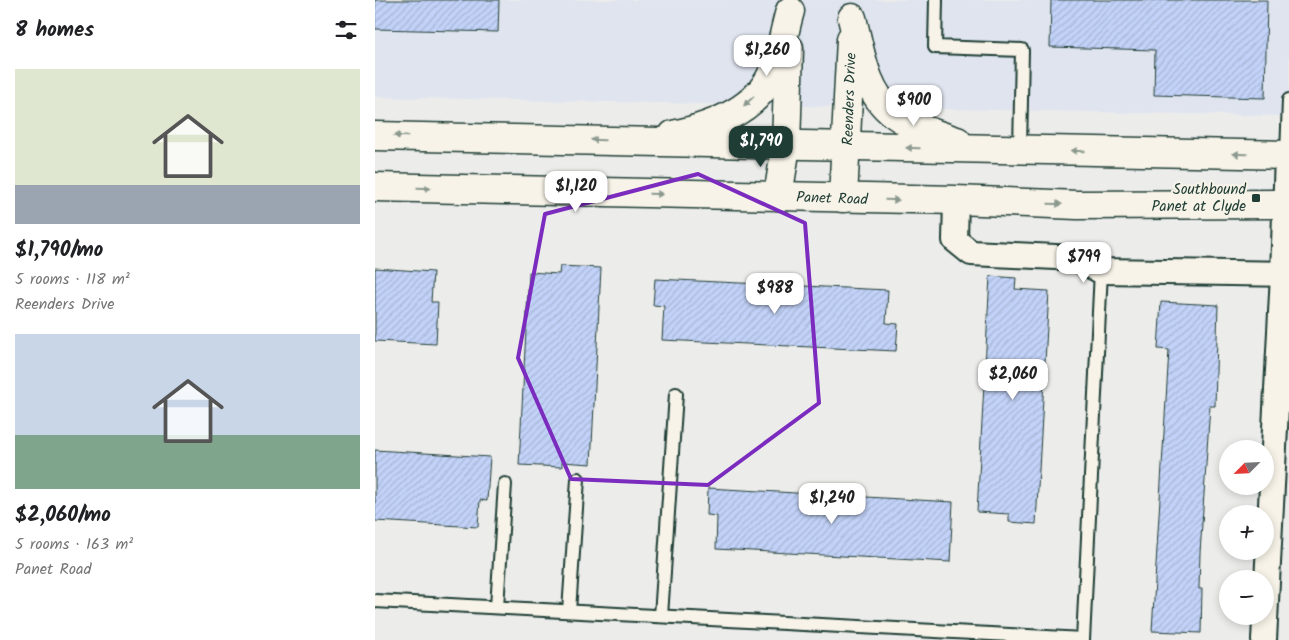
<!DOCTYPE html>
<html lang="en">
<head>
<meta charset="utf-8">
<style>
  :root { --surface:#fff; --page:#f2f2f2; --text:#202124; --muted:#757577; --accent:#1f3d34 }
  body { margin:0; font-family:Kalam,sans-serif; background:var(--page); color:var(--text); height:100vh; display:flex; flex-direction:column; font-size:19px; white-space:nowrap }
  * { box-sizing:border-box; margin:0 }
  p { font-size:16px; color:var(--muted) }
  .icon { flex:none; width:28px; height:28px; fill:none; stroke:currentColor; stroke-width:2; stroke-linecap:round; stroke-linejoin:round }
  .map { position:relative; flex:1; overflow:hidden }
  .sheet { display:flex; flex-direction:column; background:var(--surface); width:375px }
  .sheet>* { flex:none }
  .needle { width:32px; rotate:246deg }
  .tools { position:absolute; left:844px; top:440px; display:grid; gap:10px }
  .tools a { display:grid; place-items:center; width:55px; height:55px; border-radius:50%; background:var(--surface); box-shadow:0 2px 8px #0003; font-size:25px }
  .price { position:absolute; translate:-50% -42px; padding:0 11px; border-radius:10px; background:#fff; color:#222; font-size:16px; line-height:32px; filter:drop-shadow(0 1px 2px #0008) }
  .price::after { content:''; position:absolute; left:50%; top:30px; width:15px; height:11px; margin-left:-8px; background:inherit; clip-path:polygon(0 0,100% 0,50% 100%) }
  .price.selected { background:var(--accent); color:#fff }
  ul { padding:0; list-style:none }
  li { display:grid; align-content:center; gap:10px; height:265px; padding:0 15px }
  li span { display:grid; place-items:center; height:155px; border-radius:0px; color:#555 }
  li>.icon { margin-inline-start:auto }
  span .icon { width:90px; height:90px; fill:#fffc; stroke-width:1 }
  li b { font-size:21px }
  h2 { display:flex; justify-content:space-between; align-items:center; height:60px; padding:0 15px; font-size:21px }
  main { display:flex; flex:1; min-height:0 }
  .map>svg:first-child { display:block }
  .built { fill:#dfe4ef }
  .building { fill:url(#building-hatch); stroke:#1f3d34 }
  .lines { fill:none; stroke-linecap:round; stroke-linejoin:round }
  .service-casing { stroke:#1f3d34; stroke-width:16 }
  .minor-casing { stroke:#1f3d34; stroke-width:28 }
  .tertiary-casing { stroke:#1f3d34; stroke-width:31 }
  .service { stroke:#f7f3e8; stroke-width:12 }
  .minor { stroke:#f7f3e8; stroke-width:24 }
  .tertiary { stroke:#f7f3e8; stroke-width:28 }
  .oneway { fill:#8b988e }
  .marked { fill:none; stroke:#7b2cbf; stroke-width:4; stroke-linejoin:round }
  .poi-dot { fill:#1f3d34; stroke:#f7f3e8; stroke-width:2 }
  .labels { text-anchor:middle; stroke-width:4; stroke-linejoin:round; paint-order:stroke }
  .street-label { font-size:15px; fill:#1f3d34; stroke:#f7f3e8 }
  .poi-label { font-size:15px; fill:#1f3d34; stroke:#f7f3e8; text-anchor:end }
</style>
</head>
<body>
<main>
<section class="sheet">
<h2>8 homes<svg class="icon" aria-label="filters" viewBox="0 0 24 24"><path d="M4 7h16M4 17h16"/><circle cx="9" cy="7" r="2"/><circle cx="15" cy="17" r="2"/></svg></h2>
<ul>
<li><span style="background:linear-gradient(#dfe7d0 75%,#9aa5b1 0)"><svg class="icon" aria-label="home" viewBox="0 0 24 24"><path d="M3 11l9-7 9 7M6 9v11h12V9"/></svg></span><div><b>$1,790/mo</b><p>5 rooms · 118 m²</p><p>Reenders Drive</p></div></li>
<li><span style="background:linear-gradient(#c9d6e8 65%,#7fa58c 0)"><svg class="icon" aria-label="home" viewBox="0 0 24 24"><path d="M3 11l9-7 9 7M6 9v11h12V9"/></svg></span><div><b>$2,060/mo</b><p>5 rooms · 163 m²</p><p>Panet Road</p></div></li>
</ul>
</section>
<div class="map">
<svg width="914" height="640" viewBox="0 0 914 640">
  <defs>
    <pattern id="building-hatch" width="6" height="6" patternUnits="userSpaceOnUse" patternTransform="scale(1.25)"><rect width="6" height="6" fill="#c2d2f8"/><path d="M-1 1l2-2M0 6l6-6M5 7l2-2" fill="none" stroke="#a6b5d5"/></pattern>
  </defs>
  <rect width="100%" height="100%" fill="#ececeb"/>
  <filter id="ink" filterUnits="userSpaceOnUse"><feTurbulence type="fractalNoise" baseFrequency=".02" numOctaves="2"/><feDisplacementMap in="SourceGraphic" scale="10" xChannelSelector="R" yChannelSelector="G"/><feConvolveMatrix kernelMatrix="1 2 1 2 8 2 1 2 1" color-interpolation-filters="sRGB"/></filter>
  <g filter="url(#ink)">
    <path class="built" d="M0 0H914V116L0 97Z"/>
    <g class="building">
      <path d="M0 0H124L123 32 0 29Z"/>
      <path d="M676 0H892L890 98 779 95 780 50 675 47Z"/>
      <path d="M185 266 226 268 216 464 187 462V467L144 465 154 272 184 274Z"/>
      <path d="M0 268 58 272 56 302H63L61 344 0 341Z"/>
      <path d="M615 276 641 278 640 289 674 291 661 524 634 522V514L602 512Z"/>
      <path d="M280 279 513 290 511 323 523 324 521 351 287 340 289 306 278 305Z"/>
      <path d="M786 302 843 305 840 406H835L825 553 824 589H827L826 633 777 631 794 350 783 349Z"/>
      <path d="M0 450 115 457 112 501 105 500 103 527 0 521Z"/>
      <path d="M333 488 578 502 575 562 341 549 342 516 332 515Z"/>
    </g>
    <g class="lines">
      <g class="service-casing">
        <g id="service">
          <path d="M561 0 560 47 647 50 645 149"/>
          <path d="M912 155 914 100"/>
          <path d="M0 601 708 639"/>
          <path d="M122 607 130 484"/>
          <path d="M194 611 203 479"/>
          <path d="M286 616 301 394"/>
          <path d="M708 640 726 271"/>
        </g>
      </g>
      <g class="minor-casing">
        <g id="minor">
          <path d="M581 200 580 240 596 253 701 258 726 271 914 274"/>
          <path d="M889 640 908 274 912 155"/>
        </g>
      </g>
      <g class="tertiary-casing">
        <g id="tertiary">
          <path d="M477 18C485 49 490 93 518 113 537 127 560 134 582 141"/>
          <path d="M298 135C335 127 380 111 397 74 406 55 409 31 415 11"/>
          <path d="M0 136 914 155"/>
          <path d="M0 187 581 200 702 205 914 204"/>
          <path d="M403 196 411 146 414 48"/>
          <path d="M468 198 476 39"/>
        </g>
      </g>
      <use href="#service" class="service"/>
      <use href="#minor" class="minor"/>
      <use href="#tertiary" class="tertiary"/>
    </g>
    <defs><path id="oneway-solid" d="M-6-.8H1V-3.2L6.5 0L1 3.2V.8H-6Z" transform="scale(1.25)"/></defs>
    <g class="oneway">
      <use href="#oneway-solid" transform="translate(374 101) rotate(137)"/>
      <use href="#oneway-solid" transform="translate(26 136) rotate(-179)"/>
      <use href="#oneway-solid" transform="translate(223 140) rotate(-179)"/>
      <use href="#oneway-solid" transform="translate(538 148) rotate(-179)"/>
      <use href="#oneway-solid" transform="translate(703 151) rotate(-179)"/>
      <use href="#oneway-solid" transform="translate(865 154) rotate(-179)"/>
      <use href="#oneway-solid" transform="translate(49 188) rotate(1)"/>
      <use href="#oneway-solid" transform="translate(281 194) rotate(1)"/>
      <use href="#oneway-solid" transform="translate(517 200) rotate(1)"/>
      <use href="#oneway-solid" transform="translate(680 204) rotate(2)"/>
    </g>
  </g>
  <path class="marked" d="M323 174 430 223 444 403 333 485 196 479 143 358 170 214Z"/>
  <rect class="poi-dot" x="876" y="193" width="10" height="10" rx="2.5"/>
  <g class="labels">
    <g class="street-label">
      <text transform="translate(474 99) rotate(-88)" y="5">Reenders Drive</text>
      <text transform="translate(457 198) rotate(2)" y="5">Panet Road</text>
    </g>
    <g class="poi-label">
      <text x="871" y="194">Southbound<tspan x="871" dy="17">Panet at Clyde</tspan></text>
    </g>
  </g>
</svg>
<div class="tools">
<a><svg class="needle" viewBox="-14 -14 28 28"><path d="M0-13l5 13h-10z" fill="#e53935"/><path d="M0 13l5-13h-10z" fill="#757577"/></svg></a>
<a>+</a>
<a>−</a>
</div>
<b class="price" style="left:392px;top:77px">$1,260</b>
<b class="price" style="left:539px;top:127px">$900</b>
<b class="price selected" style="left:386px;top:168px">$1,790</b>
<b class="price" style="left:201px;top:213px">$1,120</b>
<b class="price" style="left:709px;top:284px">$799</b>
<b class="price" style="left:400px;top:315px">$988</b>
<b class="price" style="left:638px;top:401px">$2,060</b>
<b class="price" style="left:457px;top:525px">$1,240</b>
</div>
</main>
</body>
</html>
